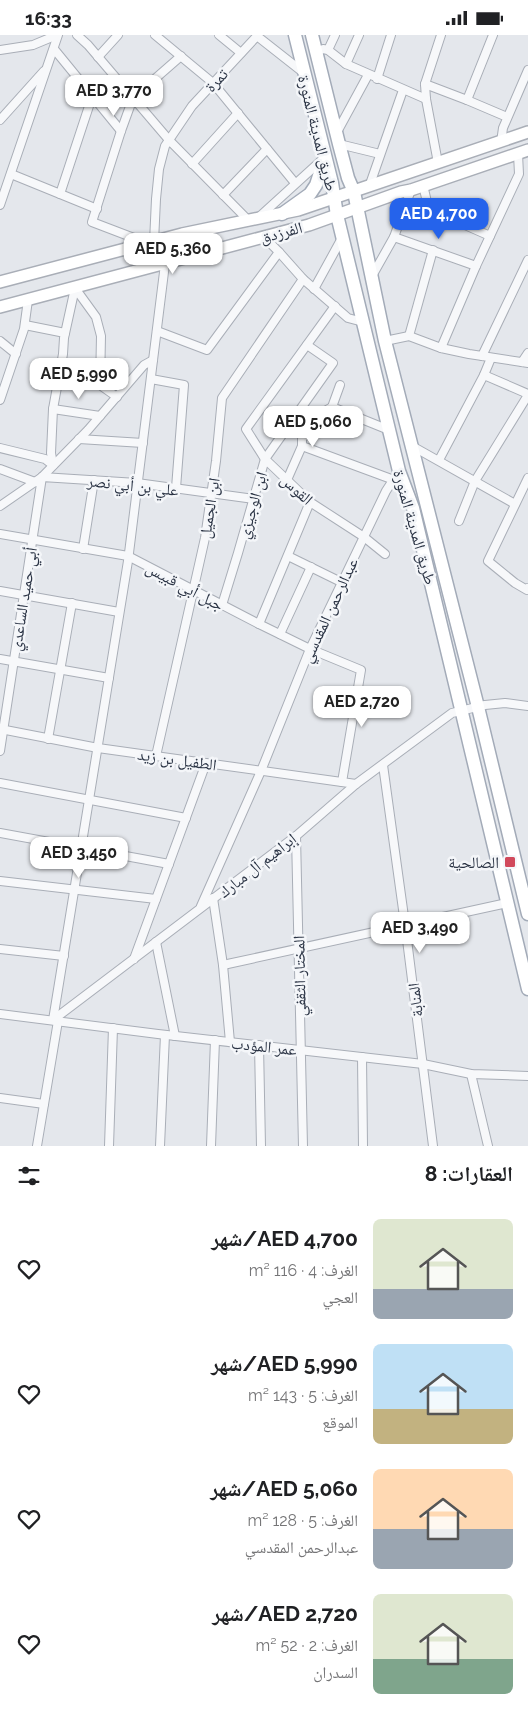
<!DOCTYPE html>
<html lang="ar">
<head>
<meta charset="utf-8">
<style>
  :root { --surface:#fff; --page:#f2f2f2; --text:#202124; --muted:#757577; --accent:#2563eb }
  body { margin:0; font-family:Raleway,"Noto Naskh Arabic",sans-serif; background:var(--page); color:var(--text); direction:rtl; height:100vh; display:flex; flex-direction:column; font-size:19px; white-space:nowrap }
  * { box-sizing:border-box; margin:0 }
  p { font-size:16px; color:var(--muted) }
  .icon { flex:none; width:28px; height:28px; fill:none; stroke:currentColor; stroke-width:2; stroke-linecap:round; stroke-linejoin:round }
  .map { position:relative; height:1111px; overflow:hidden; direction:ltr }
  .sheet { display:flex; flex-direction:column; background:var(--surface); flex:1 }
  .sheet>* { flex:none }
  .price { position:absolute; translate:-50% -42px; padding:0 11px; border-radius:10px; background:#fff; color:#222; font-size:16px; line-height:32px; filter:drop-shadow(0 1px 2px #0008) }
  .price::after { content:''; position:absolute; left:50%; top:30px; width:15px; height:11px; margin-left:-8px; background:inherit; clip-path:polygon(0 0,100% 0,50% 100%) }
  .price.current { background:var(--accent); color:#fff }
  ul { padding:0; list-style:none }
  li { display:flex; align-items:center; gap:15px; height:125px; padding:0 15px }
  li span { display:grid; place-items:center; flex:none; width:140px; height:100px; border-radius:8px; color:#555 }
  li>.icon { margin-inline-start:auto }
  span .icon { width:60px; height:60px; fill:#fffc; stroke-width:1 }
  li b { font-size:21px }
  h2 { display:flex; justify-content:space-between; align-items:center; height:60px; padding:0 15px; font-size:21px }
  .status { display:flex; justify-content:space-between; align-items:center; height:35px; padding:0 25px; background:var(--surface); direction:ltr }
  .status svg { height:14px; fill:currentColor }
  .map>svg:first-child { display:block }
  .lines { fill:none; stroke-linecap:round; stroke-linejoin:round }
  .minor-casing { stroke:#a9aeb7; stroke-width:10 }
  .secondary-casing { stroke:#a9aeb7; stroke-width:14 }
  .primary-casing { stroke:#a3abb8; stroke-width:15 }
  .minor { stroke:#f7f8fa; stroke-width:8 }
  .secondary { stroke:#fff; stroke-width:11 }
  .primary { stroke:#fff; stroke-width:12 }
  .poi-dot { fill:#d1495b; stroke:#f4f6f9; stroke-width:2 }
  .labels { text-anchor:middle; stroke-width:5; stroke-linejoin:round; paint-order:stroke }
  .street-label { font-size:16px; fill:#2b3445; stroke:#f4f6f9 }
  .poi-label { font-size:16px; fill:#2b3445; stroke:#f4f6f9; text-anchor:end }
</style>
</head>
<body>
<div class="status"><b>16:33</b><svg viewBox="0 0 49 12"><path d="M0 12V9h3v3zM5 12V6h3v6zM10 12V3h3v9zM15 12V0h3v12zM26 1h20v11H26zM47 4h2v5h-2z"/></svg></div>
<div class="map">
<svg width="528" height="1111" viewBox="0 0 528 1111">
  <rect width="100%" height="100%" fill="#e4e7ec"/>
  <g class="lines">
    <g class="minor-casing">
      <g id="minor">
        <path d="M77 0 88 10 169 105 249 186"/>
        <path d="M155 0 213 48 295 148"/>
        <path d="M219 0 241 18"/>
        <path d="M54 14 121 96"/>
        <path d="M0 15 33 10 57 0"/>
        <path d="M328 15 335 0"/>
        <path d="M317 17 323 14 328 15 346 29 426 64"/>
        <path d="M98 22 118 0"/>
        <path d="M346 29 359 0"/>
        <path d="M377 44 391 0"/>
        <path d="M425 49 467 65 507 82"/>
        <path d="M467 65 493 0"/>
        <path d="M0 85 44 36"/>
        <path d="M337 97 368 40"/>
        <path d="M501 107 503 93 528 35"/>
        <path d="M339 109 380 119"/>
        <path d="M438 128 426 64 425 49 441 0"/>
        <path d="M192 129 238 78"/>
        <path d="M11 139 97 174"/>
        <path d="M423 150 427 167 431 175 490 201"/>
        <path d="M369 152 403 55"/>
        <path d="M60 159 92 62"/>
        <path d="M223 160 267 114"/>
        <path d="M0 170 58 0"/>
        <path d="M258 183 324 123"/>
        <path d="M394 202 476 231"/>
        <path d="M154 207 156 164 159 134 165 111 192 71 257 1 304 38"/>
        <path d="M147 208 92 187 121 96 133 63 181 21"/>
        <path d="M279 217 303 244 348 283 363 287"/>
        <path d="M372 241 394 202 411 155"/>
        <path d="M75 253 96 282 101 301 100 350 117 362"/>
        <path d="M314 254 342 203"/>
        <path d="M335 271 246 394 265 424 310 467 364 502 385 519"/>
        <path d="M25 290 65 298"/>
        <path d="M157 296 207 315 279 217 264 202"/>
        <path d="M409 301 433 215"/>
        <path d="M0 306 16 319"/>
        <path d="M385 306 409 301 441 313 469 319 528 328"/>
        <path d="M441 313 476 231 519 139 518 119"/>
        <path d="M482 321 528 225"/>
        <path d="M522 327 528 318"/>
        <path d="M484 340 528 359"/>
        <path d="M151 344 184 350 176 453"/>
        <path d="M340 350 332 372 389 395"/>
        <path d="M0 365 24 294 28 265"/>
        <path d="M53 374 100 381"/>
        <path d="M79 404 143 408"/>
        <path d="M302 411 394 445"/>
        <path d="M412 411 515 469"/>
        <path d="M0 413 45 424 53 430"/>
        <path d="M439 425 484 340 491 323"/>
        <path d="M53 430 51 418 53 374 63 319 64 303 75 253"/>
        <path d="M0 434 35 447"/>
        <path d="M528 443 488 526 515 548 527 555 528 553"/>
        <path d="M287 445 302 411V404L323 377 332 372"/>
        <path d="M0 471 42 442 88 395 144 330 153 325"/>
        <path d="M459 486 475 446 528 360"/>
        <path d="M0 499 128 521 259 589 310 614 361 635 342 747"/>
        <path d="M83 514 94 445"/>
        <path d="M288 521 341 547"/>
        <path d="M0 556 119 577"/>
        <path d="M222 570 238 518 265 424 333 328 307 310"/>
        <path d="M259 589 310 467"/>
        <path d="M280 599 311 532"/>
        <path d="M0 624 109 643"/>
        <path d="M0 694 98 713 356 749"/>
        <path d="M48 704 72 568"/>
        <path d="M0 716 42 442 137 448 254 464"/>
        <path d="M156 721 205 503 216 426 222 363 303 244"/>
        <path d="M383 730 405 889 433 1111"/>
        <path d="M0 748 186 783"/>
        <path d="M0 798 169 829"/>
        <path d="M296 801 303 1111"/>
        <path d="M0 846 156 864"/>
        <path d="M213 863 223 930 230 1007"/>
        <path d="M201 871 261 736 310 614 386 456 399 436"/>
        <path d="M156 907 175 1001"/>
        <path d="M0 914 64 921"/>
        <path d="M134 924 206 728"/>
        <path d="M223 930 507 868"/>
        <path d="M0 979 158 999 423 1029 471 1039 528 1041"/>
        <path d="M53 985 128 526 165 229"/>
        <path d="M53 985 296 801 356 749 452 678 485 670 505 668 528 671"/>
        <path d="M259 1010 261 1111"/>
        <path d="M362 1022 363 1111"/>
        <path d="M471 1039 488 1111"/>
        <path d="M0 1063 44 1069"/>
        <path d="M37 1111 58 986"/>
        <path d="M109 1111 113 993"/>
        <path d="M160 1111 165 1000"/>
        <path d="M211 1111 215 1005"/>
      </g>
    </g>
    <g class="secondary-casing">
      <g id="secondary">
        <path d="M0 247 182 199 298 175 528 97"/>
        <path d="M0 272 309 190 401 157 411 155 528 115"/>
      </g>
    </g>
    <g class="primary-casing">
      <g id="primary">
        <path d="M295 0 332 148 337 180 399 436 413 473 528 954"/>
        <path d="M312 0 339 109 348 143 354 157 385 306 478 672 528 879"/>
        <path d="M282 179 310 159 316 150 325 122"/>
      </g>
    </g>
    <use href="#minor" class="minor"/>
    <use href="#secondary" class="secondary"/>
    <use href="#primary" class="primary"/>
  </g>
  <rect class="poi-dot" x="504" y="821" width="12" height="12" rx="2.5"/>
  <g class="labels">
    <g class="street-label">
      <text transform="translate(216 45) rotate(-47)" y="6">تمرة</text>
      <text transform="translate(318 98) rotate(76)" y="6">طريق المدينة المنورة</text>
      <text transform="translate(281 197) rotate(-15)" y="6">الفرزدق</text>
      <text transform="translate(133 450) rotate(6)" y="6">علي بن أبي نصر</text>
      <text transform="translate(297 454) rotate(42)" y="6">القوس</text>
      <text transform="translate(252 470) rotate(-74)" y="6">ابن الوجيزي</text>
      <text transform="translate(209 473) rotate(-81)" y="6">ابن الجميل</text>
      <text transform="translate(415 492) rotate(74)" y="6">طريق المدينة المنورة</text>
      <text transform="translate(185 551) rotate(28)" y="6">جبل أبي قبيس</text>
      <text transform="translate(23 564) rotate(-81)" y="6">أبي حميد الساعدي</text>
      <text transform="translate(329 575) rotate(-65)" y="6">عبدالرحمن المقدسي</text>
      <text transform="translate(177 724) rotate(8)" y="6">الطفيل بن زيد</text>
      <text transform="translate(257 830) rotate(-38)" y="6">إبراهيم آل مبارك</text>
      <text transform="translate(299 941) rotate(-91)" y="6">المختار الثقفي</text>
      <text transform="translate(415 965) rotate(-97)" y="6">المنابة</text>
      <text transform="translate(264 1011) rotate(6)" y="6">عمر المؤدب</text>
    </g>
    <g class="poi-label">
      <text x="499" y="833">الصالحية</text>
    </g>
  </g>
</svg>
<b class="price" style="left:114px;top:82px">AED 3,770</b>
<b class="price current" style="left:439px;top:205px">AED 4,700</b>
<b class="price" style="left:173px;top:240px">AED 5,360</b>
<b class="price" style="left:79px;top:365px">AED 5,990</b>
<b class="price" style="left:313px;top:413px">AED 5,060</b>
<b class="price" style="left:362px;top:693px">AED 2,720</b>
<b class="price" style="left:79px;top:844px">AED 3,450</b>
<b class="price" style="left:420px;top:919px">AED 3,490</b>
</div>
<section class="sheet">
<h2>العقارات: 8<svg class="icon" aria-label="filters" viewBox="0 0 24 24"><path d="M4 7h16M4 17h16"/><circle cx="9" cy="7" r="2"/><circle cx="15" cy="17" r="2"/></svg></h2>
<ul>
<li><span style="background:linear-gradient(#dfe7d0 70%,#9aa5b1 0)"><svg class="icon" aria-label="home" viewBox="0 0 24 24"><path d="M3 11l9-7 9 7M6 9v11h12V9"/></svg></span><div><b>AED 4,700/شهر</b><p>الغرف: 4 · 116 m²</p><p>العجي</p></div><svg class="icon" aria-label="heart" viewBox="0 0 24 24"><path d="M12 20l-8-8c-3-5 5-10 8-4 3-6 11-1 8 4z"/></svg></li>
<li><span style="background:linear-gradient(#bfe0f5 65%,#c2b280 0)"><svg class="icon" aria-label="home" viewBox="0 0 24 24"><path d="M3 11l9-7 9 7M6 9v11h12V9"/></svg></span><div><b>AED 5,990/شهر</b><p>الغرف: 5 · 143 m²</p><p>الموقع</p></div><svg class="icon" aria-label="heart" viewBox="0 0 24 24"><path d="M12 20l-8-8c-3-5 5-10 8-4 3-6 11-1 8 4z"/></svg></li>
<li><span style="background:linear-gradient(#ffd9b3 60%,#9aa5b1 0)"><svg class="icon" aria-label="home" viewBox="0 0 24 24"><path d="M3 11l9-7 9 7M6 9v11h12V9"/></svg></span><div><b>AED 5,060/شهر</b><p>الغرف: 5 · 128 m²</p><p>عبدالرحمن المقدسي</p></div><svg class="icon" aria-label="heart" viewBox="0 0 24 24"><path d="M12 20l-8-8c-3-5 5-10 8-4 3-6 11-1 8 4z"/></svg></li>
<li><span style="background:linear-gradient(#dfe7d0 65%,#7fa58c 0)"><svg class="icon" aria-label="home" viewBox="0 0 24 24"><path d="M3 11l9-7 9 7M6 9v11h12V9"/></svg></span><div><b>AED 2,720/شهر</b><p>الغرف: 2 · 52 m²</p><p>السدران</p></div><svg class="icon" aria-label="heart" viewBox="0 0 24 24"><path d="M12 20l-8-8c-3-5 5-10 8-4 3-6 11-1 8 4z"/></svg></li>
</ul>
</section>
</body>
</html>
